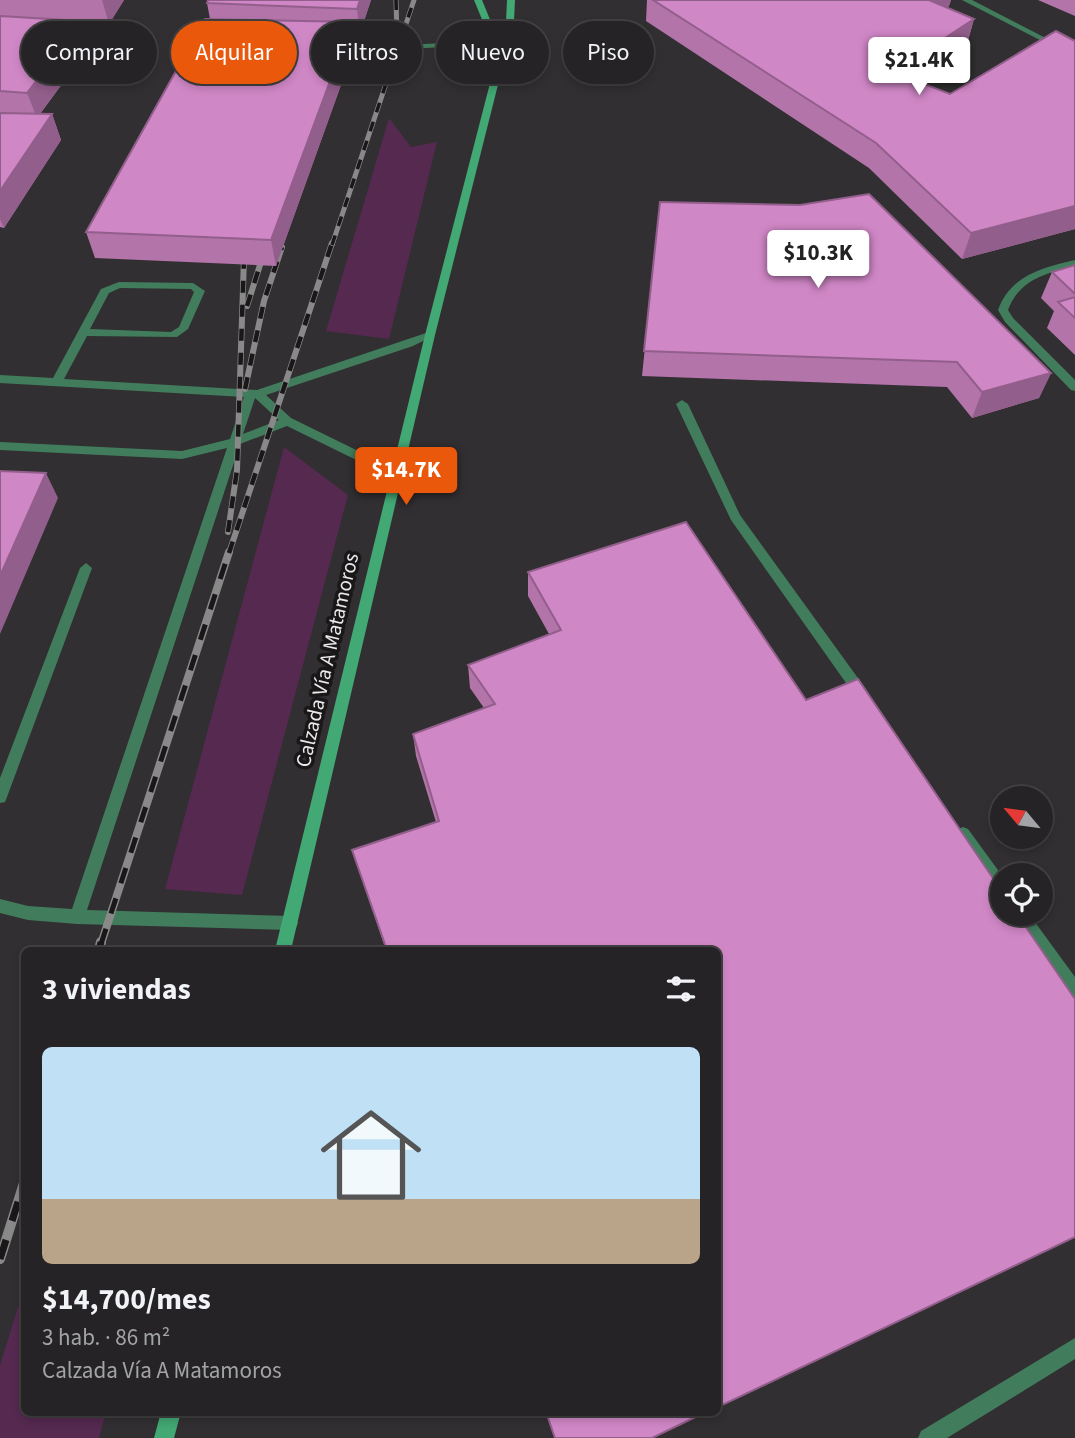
<!DOCTYPE html>
<html lang="es">
<head>
<meta charset="utf-8">
<style>
  :root { --surface:#252325; --page:#2d2b2d; --text:#f1f3f6; --muted:#a3a4a7; --line:#424042; --accent:#ea580c }
  body { margin:0; font-family:"Source Sans 3",sans-serif; background:var(--page); color:var(--text); height:100vh; display:flex; flex-direction:column; font-size:26px; white-space:nowrap }
  * { box-sizing:border-box; margin:0 }
  p { font-size:23px; color:var(--muted) }
  .icon { flex:none; width:38px; height:38px; fill:none; stroke:currentColor; stroke-width:2; stroke-linecap:round; stroke-linejoin:round }
  .map { position:relative; flex:1; overflow:hidden }
  .panel { position:absolute; left:21px; top:947px; width:700px; height:469px; display:flex; flex-direction:column; background:var(--surface); border-radius:10px; box-shadow:0 4px 10px #0003,0 0 0 2px var(--line) }
  .panel>* { flex:none }
  .hud { position:absolute; left:21px; top:21px; width:700px; height:63px; display:flex; gap:14px }
  .needle { width:46px; rotate:299deg }
  .tools { position:absolute; left:990px; top:786px; display:grid; gap:14px }
  .tools a { display:grid; place-items:center; width:63px; height:63px; border-radius:50%; background:var(--surface); box-shadow:0 4px 10px #0003,0 0 0 2px var(--line); font-size:35px }
  .price { position:absolute; translate:-50% -60px; padding:0 16px; border-radius:7px; background:#fff; color:#222; font-size:23px; line-height:46px; filter:drop-shadow(0 2px 4px #0008) }
  .price::after { content:''; position:absolute; left:50%; top:42px; width:21px; height:16px; margin-left:-10px; background:inherit; clip-path:polygon(0 0,100% 0,50% 100%) }
  .price.on { background:var(--accent); color:#fff }
  ul { padding:0; list-style:none }
  li { display:grid; align-content:center; gap:14px; height:371px; padding:0 21px }
  li+li { border-top:2px solid var(--line) }
  li span { display:grid; place-items:center; height:217px; border-radius:10px; color:#555 }
  li>.icon { margin-inline-start:auto }
  span .icon { width:126px; height:126px; fill:#fffc; stroke-width:1 }
  li b { font-size:30px }
  h2 { display:flex; justify-content:space-between; align-items:center; height:84px; padding:0 21px; font-size:30px }
  .tag { padding:0 24px; border-radius:32px; background:var(--surface); box-shadow:0 4px 10px #0003,0 0 0 2px var(--line); font-size:24px; line-height:63px }
  .tag.on { background:var(--accent); color:#fff }
  .map>svg:first-child { display:block }
  .green { fill:#552950 }
  .lines { fill:none; stroke-linecap:round; stroke-linejoin:round }
  .lane { fill:#417d5c; fill-rule:evenodd }
  .street { fill:#417d5c; fill-rule:evenodd }
  .secondary { fill:#42a874; fill-rule:evenodd }
  .rail-far3-casing { stroke:#8a898a; stroke-width:5 }
  .rail-far2-casing { stroke:#8a898a; stroke-width:6 }
  .rail-far1-casing { stroke:#8a898a; stroke-width:8 }
  .rail-casing { stroke:#8a898a; stroke-width:10 }
  .rail-far3 { stroke:#191718; stroke-width:3.5; stroke-dasharray:10; stroke-linecap:butt }
  .rail-far2 { stroke:#191718; stroke-width:4.5; stroke-dasharray:12; stroke-linecap:butt }
  .rail-far1 { stroke:#191718; stroke-width:5; stroke-dasharray:16; stroke-linecap:butt }
  .rail { stroke:#191718; stroke-width:7; stroke-dasharray:20; stroke-linecap:butt }
  .wall { fill:#b374aa }
  .shaded-wall { fill:#925e8b }
  .building { fill:#d087c6; stroke:#925e8b; stroke-width:2 }
  .labels { text-anchor:middle; stroke-width:7; stroke-linejoin:round; paint-order:stroke }
  .street-label { font-size:21px; fill:#ebeaeb; stroke:#191718 }
</style>
</head>
<body>
<div class="map">
<svg width="1075" height="1438" viewBox="0 0 1075 1438">
  <rect width="100%" height="100%" fill="#312f31"/>
  <g class="green">
    <path d="M389 118 411 147 437 142 389 339 326 331Z"/>
    <path d="M284 447 348 495 242 895 165 889Z"/>
    <path d="M24 1288V1412H106L99 1438H0V1365Z"/>
  </g>
  <g class="lines">
    <g class="lane">
      <path d="M504 40H507V44L425 48 338 46 334 44 338 42 425 44Z"/>
      <path d="M119 282 193 283 205 291 188 329 177 337 87 336 64 379 257 390 426 333 430 332 435 335 413 346 266 395 291 418 401 472 403 475 397 479 393 478 287 426 240 444 87 910 290 916 296 918 298 923 296 928 290 930 77 924 28 920 0 913V899L28 906 72 909 227 448 182 459 0 450V442L182 451 230 439 244 397 0 383V375L53 378 101 289ZM120 288 191 289 194 292 179 327 171 332 90 329 109 293ZM255 398 279 420 243 434Z"/>
      <path d="M682 400 688 404 740 515 868 692 870 696 868 700H858L731 520 676 404Z"/>
      <path d="M86 563 92 568 7 797 5 802 0 803V778L80 568Z"/>
      <path d="M963 827 968 829 1003 877V897L998 895 958 839 956 834 958 829Z"/>
      <path d="M1012 914H1029L1075 977V999L1069 997Z"/>
      <path d="M1075 1338V1359L947 1438H918L921 1431Z"/>
    </g>
    <g class="street">
      <path d="M962 0H972L1075 53V58Z"/>
      <path d="M1075 260V266C1046 273 1019 280 1008 310L1013 318 1075 380V391L1071 390 1005 322 998 310C1011 275 1042 268 1075 260Z"/>
    </g>
    <g class="secondary">
      <path d="M474 0H482L500 44 506 21 507 0H515L514 21 435 335 291 950H275L425 335 497 56Z"/>
      <path d="M161 1412H181L174 1438H154Z"/>
    </g>
    <g class="rail-far3-casing">
      <g id="rail-far3">
        <path d="M396 0 397 36"/>
        <path d="M332 245 414 0"/>
      </g>
    </g>
    <g class="rail-far2-casing">
      <g id="rail-far2">
        <path d="M247 306 266 246"/>
        <path d="M245 389 264 301 282 247"/>
        <path d="M228 532 237 470 244 258"/>
        <path d="M229 553 332 243"/>
      </g>
    </g>
    <g class="rail-far1-casing">
      <path id="rail-far1" d="M101 944 229 552"/>
    </g>
    <g class="rail-casing">
      <g id="rail">
        <path d="M99 950 101 942"/>
        <path d="M0 1259 24 1183"/>
      </g>
    </g>
    <use href="#rail-far3" class="rail-far3"/>
    <use href="#rail-far2" class="rail-far2"/>
    <use href="#rail-far1" class="rail-far1"/>
    <use href="#rail" class="rail"/>
  </g>
  <g class="wall">
    <path d="M0 0H124L109 24 83 22 90 46 40 114H52L61 140 4 228 0 227Z"/>
    <path d="M208 0H371L360 33H353L355 46 276 266 95 258 86 232 210 19 207 3Z"/>
    <path d="M647 0H951L949 6 947 7 974 19 967 44 913 80 950 94 1075 41V229L962 259 869 168 646 21Z"/>
    <path d="M1038 0H1075V16Z"/>
    <path d="M660 202 1051 373 1039 398 972 418 947 387 642 376Z"/>
    <path d="M1075 265V355L1047 328 1054 311 1041 298 1052 272Z"/>
    <path d="M686 522 718 950H386L352 850 436 822 416 756 413 734 484 708 470 688 468 665 549 634 528 596V572Z"/>
  </g>
  <g class="shaded-wall">
    <path d="M102 0H124L109 24Z"/>
    <path d="M360 0H371L360 33 357 9Z"/>
    <path d="M927 0H951L949 6 921 24Z"/>
    <path d="M974 19 967 44 887 97 893 72Z"/>
    <path d="M82 21 90 46 37 118 27 93Z"/>
    <path d="M352 22 355 46 276 266 271 240Z"/>
    <path d="M52 114 61 140 4 228 0 219V191Z"/>
    <path d="M1075 206V229L962 259 971 233Z"/>
    <path d="M1051 373 1039 398 972 418 982 392Z"/>
    <path d="M46 473 58 498 0 634V576Z"/>
  </g>
  <g class="building">
    <path d="M208 0H360L357 9 207 3Z"/>
    <path d="M653 0H929L974 19 893 72 950 94 1056 31 1075 41V206L971 233 876 143Z"/>
    <path d="M0 16 82 21 27 93 0 91Z"/>
    <path d="M205 19 352 22 271 240 86 232Z"/>
    <path d="M0 113 52 114 0 191Z"/>
    <path d="M869 194 1051 373 982 392 957 362 644 351 660 202 800 205Z"/>
    <path d="M1075 265V294L1052 272Z"/>
    <path d="M1075 297V318L1058 302Z"/>
    <path d="M0 471 46 473 0 576Z"/>
    <path d="M686 522 806 700 858 679 1003 893V914H1017L1075 999V1237L718 1407V950H387L352 850 439 821 413 734 495 704 468 665 561 630 528 572Z"/>
    <path d="M546 1412H706L652 1438H555Z"/>
  </g>
  <g class="labels">
    <g class="street-label">
      <text transform="translate(327 660) rotate(-77)" y="7">Calzada Vía A Matamoros</text>
    </g>
  </g>
</svg>
<div class="tools">
<a><svg class="needle" viewBox="-14 -14 28 28"><path d="M0-13l5 13h-10z" fill="#e53935"/><path d="M0 13l5-13h-10z" fill="#a3a4a7"/></svg></a>
<a><svg class="icon" aria-label="locate" viewBox="0 0 24 24"><circle cx="12" cy="12" r="6"/><path d="M12 2v4M12 18v4M2 12h4M18 12h4"/></svg></a>
</div>
<b class="price" style="left:919px;top:97px">$21.4K</b>
<b class="price" style="left:818px;top:290px">$10.3K</b>
<b class="price on" style="left:406px;top:507px">$14.7K</b>
<div class="hud">
<a class="tag">Comprar</a>
<a class="tag on">Alquilar</a>
<a class="tag">Filtros</a>
<a class="tag">Nuevo</a>
<a class="tag">Piso</a>
</div>
<section class="panel">
<h2>3 viviendas<svg class="icon" aria-label="filters" viewBox="0 0 24 24"><path d="M4 7h16M4 17h16"/><circle cx="9" cy="7" r="2"/><circle cx="15" cy="17" r="2"/></svg></h2>
<ul>
<li><span style="background:linear-gradient(#bfe0f5 70%,#b9a48a 0)"><svg class="icon" aria-label="home" viewBox="0 0 24 24"><path d="M3 11l9-7 9 7M6 9v11h12V9"/></svg></span><div><b>$14,700/mes</b><p>3 hab. · 86 m²</p><p>Calzada Vía A Matamoros</p></div></li>
</ul>
</section>
</div>
</body>
</html>
